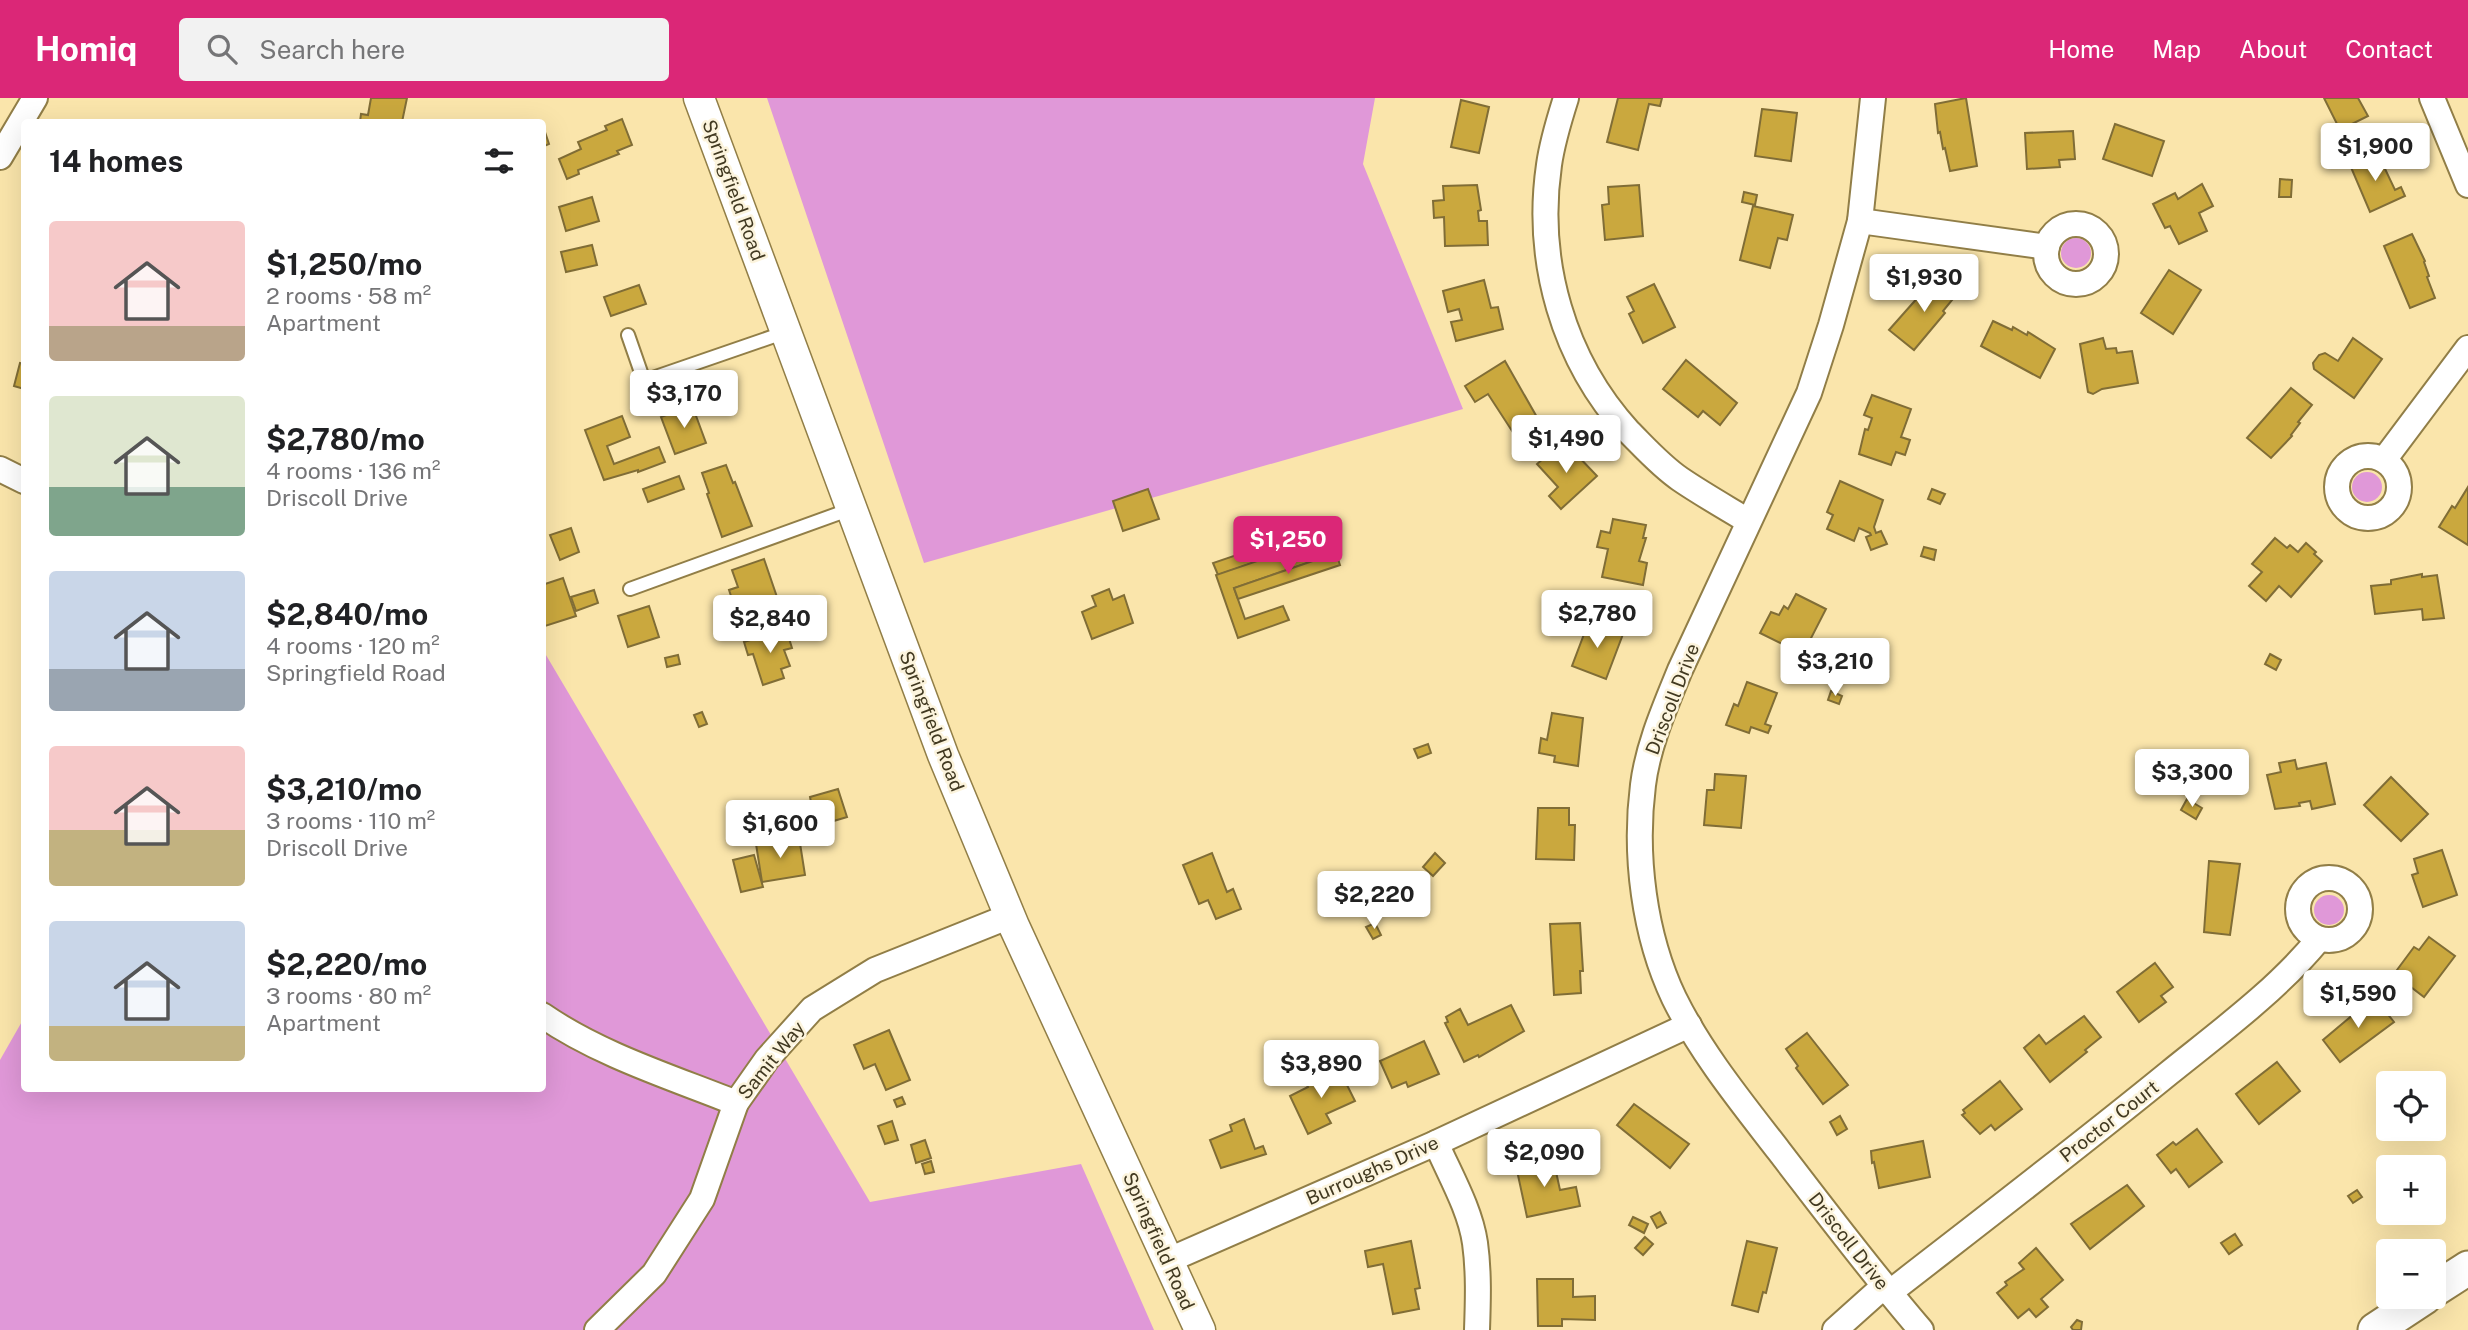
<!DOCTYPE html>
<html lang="en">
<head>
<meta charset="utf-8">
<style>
  :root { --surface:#fff; --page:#f2f2f2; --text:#202124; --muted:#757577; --accent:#db2777 }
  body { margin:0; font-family:"Public Sans",sans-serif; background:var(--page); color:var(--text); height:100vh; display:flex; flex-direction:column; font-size:26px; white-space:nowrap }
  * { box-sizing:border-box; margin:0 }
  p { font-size:23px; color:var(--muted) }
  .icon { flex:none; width:38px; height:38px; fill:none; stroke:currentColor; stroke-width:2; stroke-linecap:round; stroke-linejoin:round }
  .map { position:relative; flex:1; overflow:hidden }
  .panel { position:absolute; left:21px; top:21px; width:525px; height:973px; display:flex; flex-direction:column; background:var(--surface); border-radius:7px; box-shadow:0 7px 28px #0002 }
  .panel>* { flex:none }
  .controls { position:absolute; left:2376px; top:973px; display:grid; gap:14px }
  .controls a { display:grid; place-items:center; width:70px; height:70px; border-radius:7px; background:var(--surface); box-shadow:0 7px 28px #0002; font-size:35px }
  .price { position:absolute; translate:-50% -60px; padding:0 16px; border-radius:7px; background:#fff; color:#222; font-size:23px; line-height:46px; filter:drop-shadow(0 2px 4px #0008) }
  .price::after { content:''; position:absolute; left:50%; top:42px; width:21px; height:16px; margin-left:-10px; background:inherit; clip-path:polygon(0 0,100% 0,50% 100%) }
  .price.current { background:var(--accent); color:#fff }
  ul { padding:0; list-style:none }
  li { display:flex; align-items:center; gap:21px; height:175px; padding:0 28px }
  li span { display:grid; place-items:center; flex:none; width:196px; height:140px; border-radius:7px; color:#555 }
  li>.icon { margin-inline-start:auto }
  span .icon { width:84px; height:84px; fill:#fffc; stroke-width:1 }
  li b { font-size:30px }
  h2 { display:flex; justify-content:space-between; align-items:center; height:84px; padding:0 28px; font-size:30px }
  header { display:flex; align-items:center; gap:42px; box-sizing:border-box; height:98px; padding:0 35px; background:var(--accent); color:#fff }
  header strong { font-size:33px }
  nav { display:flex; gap:38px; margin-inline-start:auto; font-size:24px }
  .search { width:490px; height:63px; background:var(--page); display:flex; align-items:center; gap:18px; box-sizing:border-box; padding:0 24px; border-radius:7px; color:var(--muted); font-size:26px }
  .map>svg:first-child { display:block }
  .green { fill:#e098d8 }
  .building { fill:#caa83e; stroke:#806d36; stroke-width:2 }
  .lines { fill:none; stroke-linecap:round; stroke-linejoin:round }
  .service-casing { stroke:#917e47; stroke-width:16 }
  .minor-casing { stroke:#917e47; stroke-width:28 }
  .tertiary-casing { stroke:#917e47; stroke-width:33 }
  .secondary-casing { stroke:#917e47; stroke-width:37 }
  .service { stroke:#fff; stroke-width:12 }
  .minor { stroke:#fff; stroke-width:24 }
  .tertiary { stroke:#fff; stroke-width:30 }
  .secondary { stroke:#fff; stroke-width:33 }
  .labels { text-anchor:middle; stroke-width:5; stroke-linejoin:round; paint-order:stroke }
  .street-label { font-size:19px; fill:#413921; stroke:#fcf4dd }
</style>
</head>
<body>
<header>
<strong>Homiq</strong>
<div class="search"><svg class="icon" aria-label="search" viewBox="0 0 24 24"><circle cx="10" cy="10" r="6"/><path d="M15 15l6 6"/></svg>Search here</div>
<nav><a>Home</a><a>Map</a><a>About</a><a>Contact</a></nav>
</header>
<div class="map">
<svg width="2468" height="1232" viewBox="0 0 2468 1232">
  <rect width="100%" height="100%" fill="#fae5ab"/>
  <g class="green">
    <path d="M767 0H1375L1363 66 1463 311 924 465Z"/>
    <circle cx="2076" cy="155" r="15"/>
    <circle cx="2367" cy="389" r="15"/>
    <path d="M543 552 870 1104 1081 1066 1154 1232H0V962L24 920V990H542Z"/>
    <circle cx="2329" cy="812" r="15"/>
  </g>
  <g class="building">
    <path d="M371 0H407L402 24H360L361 16 368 17Z"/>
    <path d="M1618 0H1662L1660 8 1649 6 1638 52 1607 44Z"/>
    <path d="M1966 0 1977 68 1950 73 1945 50 1943 51 1940 34 1938 35 1935 6Z"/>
    <path d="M2324 0H2358L2368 18 2340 32Z"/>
    <path d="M1461 2 1489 9 1479 55 1451 49Z"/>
    <path d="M1762 11 1797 15 1791 63 1755 58Z"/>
    <path d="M622 21 632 47 617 53 619 56 578 72 579 76 567 81 559 61 581 51 578 44 607 32 605 28Z"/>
    <path d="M2115 26 2164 43 2152 78 2103 61Z"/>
    <path d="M2073 33 2075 61 2059 62 2060 69 2027 71 2025 35Z"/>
    <path d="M545 34 549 46 542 49V35Z"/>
    <path d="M2377 54 2395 92 2401 89 2405 98 2370 114 2350 67Z"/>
    <path d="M2280 81 2292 82 2291 99H2279Z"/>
    <path d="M2202 86 2213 108 2199 115 2207 133 2179 146 2170 128 2165 130 2153 106 2175 95 2178 101Z"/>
    <path d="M1477 87 1481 112 1478 113 1479 123H1487L1488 147 1445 148 1444 119 1434 120 1433 103 1444 102 1443 88Z"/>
    <path d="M1639 87 1643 138 1605 142 1602 107 1609 106 1608 89Z"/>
    <path d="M1744 94 1757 97 1755 107 1742 104Z"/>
    <path d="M592 99 599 123 566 133 559 109Z"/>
    <path d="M1753 108 1793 117 1787 142 1778 140 1770 170 1740 162Z"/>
    <path d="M2412 136 2425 163 2424 164 2429 178 2427 179 2435 200 2410 210 2384 148Z"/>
    <path d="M592 147 597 167 566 174 561 154Z"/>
    <path d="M2169 172 2201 192 2173 236 2141 215Z"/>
    <path d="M1936 179 1957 196 1943 213 1945 215 1914 252 1889 232Z"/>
    <path d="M1484 182 1491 210 1498 209 1503 231 1456 243 1451 224 1462 222 1459 211 1448 214 1443 193Z"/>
    <path d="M1654 186 1675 229 1643 245 1629 216 1634 213 1627 199Z"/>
    <path d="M639 187 646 206 611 218 604 199Z"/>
    <path d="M1993 223 2012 232 2013 229 2027 237 2028 234 2055 251 2040 280 1981 248Z"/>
    <path d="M2103 240 2106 251 2116 250 2117 255 2132 253 2138 285 2102 291 2093 296 2088 294 2080 246Z"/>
    <path d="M2353 240 2382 261 2354 300 2314 271 2313 265 2319 257 2325 255 2338 263Z"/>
    <path d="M1686 262 1737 305 1720 327 1703 313 1698 319 1663 291Z"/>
    <path d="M1505 263 1538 321 1514 336 1488 296 1475 304 1465 288Z"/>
    <path d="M20 265 24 266V291L14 288Z"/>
    <path d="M2291 290 2312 307 2298 324 2300 325 2291 337 2292 338 2271 360 2247 340Z"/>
    <path d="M1872 297 1911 311 1901 339 1910 342 1905 357 1896 354 1891 367 1859 356 1865 331 1868 332 1872 320 1864 317Z"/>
    <path d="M692 307 706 345 675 356 661 319Z"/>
    <path d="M622 318 630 339 607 348 614 366 659 349 665 364 638 374V372L604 382 585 332Z"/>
    <path d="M1559 347 1571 359 1575 355 1597 378 1561 411 1549 398 1558 389 1537 366Z"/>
    <path d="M726 367 733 385 735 384 752 428 722 439 707 396 709 395 702 375Z"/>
    <path d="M679 378 684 391 648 404 643 391Z"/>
    <path d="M1840 383 1883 402 1874 429 1876 435 1881 433 1887 446 1871 452 1866 439 1871 437 1870 435 1859 430 1854 443 1827 431 1833 417 1827 414Z"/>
    <path d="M2468 389V447L2439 429 2452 408 2455 410Z"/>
    <path d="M1148 391 1159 421 1123 433 1113 403Z"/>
    <path d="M1932 391 1945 396 1940 406 1928 401Z"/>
    <path d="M1613 421 1646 427 1643 440H1646L1639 463 1647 465 1643 487 1602 479 1608 451 1597 449 1601 433 1610 435Z"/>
    <path d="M1325 427 1328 439 1218 477 1213 465Z"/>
    <path d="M571 430 579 454 560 462 550 437Z"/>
    <path d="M1331 438 1337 455 1234 490 1245 521 1283 508 1289 522 1238 540 1216 477Z"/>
    <path d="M2275 440 2287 450 2290 447 2298 454 2306 445 2316 454 2314 456 2322 463 2291 499 2279 488 2266 503 2249 488 2262 474 2252 466Z"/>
    <path d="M1924 449 1936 452 1934 462 1921 458Z"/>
    <path d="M1336 455 1340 467 1238 501 1234 490Z"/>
    <path d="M764 461 779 505 748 516 745 510 736 513 729 492 738 489 732 472Z"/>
    <path d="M2422 476V479L2437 477 2444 520 2423 522 2422 511 2375 516 2371 488 2391 486V482Z"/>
    <path d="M563 480 576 518 542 529V487Z"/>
    <path d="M1109 491 1113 502 1124 497 1133 525 1092 541 1082 514 1096 508 1092 498Z"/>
    <path d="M594 492 598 505 576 513 571 499Z"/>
    <path d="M1796 496 1826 511 1809 544 1808 552 1803 556 1760 535 1771 514 1779 517 1784 508 1788 511Z"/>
    <path d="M649 508 659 539 628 549 618 518Z"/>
    <path d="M1589 523 1623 536 1606 581 1572 568Z"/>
    <path d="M786 531 792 550 784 552 790 568 781 571 784 580 763 587 753 556 748 557 744 544Z"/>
    <path d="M2270 556 2281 562 2276 572 2265 566Z"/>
    <path d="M678 557 680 566 667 569 665 560Z"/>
    <path d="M1747 584 1777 595 1765 626 1771 628 1768 635 1751 629 1749 635 1726 627 1734 606 1738 608Z"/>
    <path d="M1831 593 1842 598 1839 606 1828 602Z"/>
    <path d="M702 614 707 626 699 629 694 617Z"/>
    <path d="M1552 615 1583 620 1578 668 1554 664 1555 658 1539 655 1541 640 1547 642Z"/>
    <path d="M1428 646 1431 655 1418 660 1414 651Z"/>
    <path d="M2295 662 2297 671 2326 665 2335 706 2312 711 2310 703 2299 705 2300 708 2275 711 2267 677 2281 674 2279 665Z"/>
    <path d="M1715 676 1746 678 1741 730 1704 727 1707 692H1714Z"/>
    <path d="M2391 679 2428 716 2401 743 2364 707Z"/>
    <path d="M838 691 847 719 817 728 815 721 793 728 788 711 811 704 810 699Z"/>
    <path d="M2187 701 2202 710 2196 721 2181 712Z"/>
    <path d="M1538 710H1569V727H1575L1574 762 1536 761Z"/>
    <path d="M799 739 805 777 762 784 756 746Z"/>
    <path d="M2442 752 2457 797 2423 809 2412 777 2418 775 2414 761Z"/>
    <path d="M1212 755 1227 794 1233 791 1241 811 1216 821 1208 802 1199 806 1183 767Z"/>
    <path d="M1435 755 1445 765 1433 778 1423 769Z"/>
    <path d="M754 757 763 789 741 794 733 762Z"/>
    <path d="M2209 763 2240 766 2230 837 2204 834Z"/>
    <path d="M1375 825 1381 837 1373 841 1366 829Z"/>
    <path d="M1580 825 1583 873H1580L1581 895 1554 897 1550 826Z"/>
    <path d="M2429 839 2455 858 2424 899 2394 876 2414 849 2419 852Z"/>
    <path d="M2155 865 2173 889 2161 898 2166 904 2139 924 2117 894Z"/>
    <path d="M2374 899 2394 924 2340 964 2323 942Z"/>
    <path d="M1511 907 1524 933 1479 959 1478 957 1464 964 1445 925 1448 924 1446 919 1460 911 1468 927Z"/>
    <path d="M2084 918 2101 939 2085 952 2087 954 2050 984 2024 950 2039 937 2046 946Z"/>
    <path d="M889 932 910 982 886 992 875 966 864 971 854 947Z"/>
    <path d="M1807 935 1848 987 1823 1006 1796 970 1798 968 1786 951Z"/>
    <path d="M1424 943 1439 976 1408 989 1406 984 1392 990 1380 963Z"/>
    <path d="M2277 964 2300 993 2259 1026 2236 996Z"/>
    <path d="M1316 972 1322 984 1341 975 1355 1003 1326 1016 1331 1025 1308 1036 1290 998 1308 989 1303 978Z"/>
    <path d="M2000 983 2022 1011 1995 1032 1991 1027 1980 1036 1962 1017 1965 1015 1963 1012Z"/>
    <path d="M902 999 905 1006 897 1009 894 1002Z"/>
    <path d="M1634 1006 1689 1046 1670 1070 1617 1027Z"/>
    <path d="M1840 1018 1847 1031 1837 1037 1830 1024Z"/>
    <path d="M1244 1021 1255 1051 1263 1048 1266 1056 1221 1070 1210 1042 1232 1033 1230 1027Z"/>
    <path d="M892 1023 898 1042 885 1046 878 1028Z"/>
    <path d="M2197 1031 2222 1064 2189 1089 2176 1071 2171 1075 2157 1057 2173 1044 2176 1047Z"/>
    <path d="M925 1042 931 1060 916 1065 911 1047Z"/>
    <path d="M1923 1043 1930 1079 1879 1090 1874 1064 1872 1065 1871 1053Z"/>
    <path d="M1553 1060 1560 1092 1576 1089 1580 1108 1527 1119 1516 1068Z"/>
    <path d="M931 1063 934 1074 925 1076 922 1066Z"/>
    <path d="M2127 1087 2144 1108 2090 1151 2071 1126Z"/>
    <path d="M2357 1092 2362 1099 2353 1105 2348 1098Z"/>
    <path d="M1660 1114 1666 1125 1657 1130 1651 1119Z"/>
    <path d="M1633 1119 1648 1126 1644 1135 1629 1127Z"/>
    <path d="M2235 1136 2242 1147 2229 1156 2221 1145Z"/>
    <path d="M1645 1139 1653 1146 1643 1157 1635 1150Z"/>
    <path d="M1411 1143 1420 1190 1415 1191 1419 1211 1393 1216 1383 1166 1368 1169 1365 1153Z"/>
    <path d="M1747 1143 1777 1150 1766 1195 1763 1194 1758 1214 1732 1207Z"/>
    <path d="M2036 1150 2063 1182 2041 1201 2048 1209 2036 1219 2029 1211 2018 1220 1997 1195 2007 1187 2005 1184 2024 1171 2019 1165Z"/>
    <path d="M1537 1181H1573V1199L1595 1198V1222L1562 1221V1228H1538Z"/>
    <path d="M2077 1222 2082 1224 2081 1232H2073L2071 1229Z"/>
  </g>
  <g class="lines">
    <g class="service-casing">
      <g id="service">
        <path d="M628 237 644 283 786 234"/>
        <path d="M630 491 851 411"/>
      </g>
    </g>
    <g class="minor-casing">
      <g id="minor">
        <path d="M1566 0C1559 22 1552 45 1549 67 1535 163 1563 262 1629 334 1645 350 1661 368 1680 381 1702 396 1725 409 1748 423"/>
        <path d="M1873 0 1860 123 1831 227 1809 295 1680 572C1665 609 1648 647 1643 687 1634 757 1644 837 1674 900 1701 955 1742 1005 1779 1053 1826 1114 1871 1174 1921 1232"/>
        <path d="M2432 0 2468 87"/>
        <path d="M0 59 35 0"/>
        <path d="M1860 123 2047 149"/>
        <circle cx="2076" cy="156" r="30"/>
        <circle cx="2368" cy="389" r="31"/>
        <path d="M2384 362 2468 250"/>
        <path d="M0 371 24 383"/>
        <circle cx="2329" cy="811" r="31"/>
        <path d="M542 917C600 957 671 979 736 1005"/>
        <path d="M1436 1045C1450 1077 1470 1111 1475 1145 1479 1174 1478 1203 1477 1232"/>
        <path d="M1169 1162 1436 1045 1689 927"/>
        <path d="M1889 1195C1983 1122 2077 1050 2169 975 2221 933 2276 893 2319 841"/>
        <path d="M597 1232 654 1176 702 1101 736 1005 767 961 812 911 875 872 1010 818"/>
        <path d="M1835 1232 1883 1189"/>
      </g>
    </g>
    <g class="tertiary-casing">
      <path id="tertiary" d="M699 0 943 657 1014 828 1200 1232"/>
    </g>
    <g class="secondary-casing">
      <g id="secondary">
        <path d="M2434 1192 2468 1170"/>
        <path d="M2375 1232 2425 1199"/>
      </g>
    </g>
    <use href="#service" class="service"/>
    <use href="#minor" class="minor"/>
    <use href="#tertiary" class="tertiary"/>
    <use href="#secondary" class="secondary"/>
  </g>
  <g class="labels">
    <g class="street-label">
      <text transform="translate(734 92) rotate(70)" y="7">Springfield Road</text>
      <text transform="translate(1672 601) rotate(-69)" y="7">Driscoll Drive</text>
      <text transform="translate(932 623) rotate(69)" y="7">Springfield Road</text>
      <text transform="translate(771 962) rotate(-51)" y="7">Samit Way</text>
      <text transform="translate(2109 1023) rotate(-38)" y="7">Proctor Court</text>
      <text transform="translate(1372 1072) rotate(-24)" y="7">Burroughs Drive</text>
      <text transform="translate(1159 1143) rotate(66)" y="7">Springfield Road</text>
      <text transform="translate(1849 1143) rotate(52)" y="7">Driscoll Drive</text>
    </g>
  </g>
</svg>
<div class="controls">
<a><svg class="icon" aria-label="locate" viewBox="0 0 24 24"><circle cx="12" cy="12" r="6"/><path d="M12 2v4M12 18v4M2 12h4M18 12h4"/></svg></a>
<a>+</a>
<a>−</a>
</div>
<b class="price" style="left:2375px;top:85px">$1,900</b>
<b class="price" style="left:1924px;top:216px">$1,930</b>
<b class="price" style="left:684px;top:332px">$3,170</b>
<b class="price" style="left:1566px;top:377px">$1,490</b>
<b class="price current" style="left:1288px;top:478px">$1,250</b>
<b class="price" style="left:1597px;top:552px">$2,780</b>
<b class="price" style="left:770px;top:557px">$2,840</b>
<b class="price" style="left:1835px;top:600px">$3,210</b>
<b class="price" style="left:2192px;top:711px">$3,300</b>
<b class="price" style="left:780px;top:762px">$1,600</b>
<b class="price" style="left:1374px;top:833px">$2,220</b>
<b class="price" style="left:2358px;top:932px">$1,590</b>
<b class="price" style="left:1321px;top:1002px">$3,890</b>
<b class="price" style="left:1544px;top:1091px">$2,090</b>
<section class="panel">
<h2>14 homes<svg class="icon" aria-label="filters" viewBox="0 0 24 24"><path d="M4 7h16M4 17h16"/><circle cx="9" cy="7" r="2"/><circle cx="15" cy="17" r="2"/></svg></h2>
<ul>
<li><span style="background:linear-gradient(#f6c9c9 75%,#b9a48a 0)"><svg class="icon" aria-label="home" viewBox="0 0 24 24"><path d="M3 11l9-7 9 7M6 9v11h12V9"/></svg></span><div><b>$1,250/mo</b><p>2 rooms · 58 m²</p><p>Apartment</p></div></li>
<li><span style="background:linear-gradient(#dfe7d0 65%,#7fa58c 0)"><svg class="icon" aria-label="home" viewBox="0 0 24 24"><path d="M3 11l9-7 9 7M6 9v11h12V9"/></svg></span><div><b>$2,780/mo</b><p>4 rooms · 136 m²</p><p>Driscoll Drive</p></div></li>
<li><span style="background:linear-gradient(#c9d6e8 70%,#9aa5b1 0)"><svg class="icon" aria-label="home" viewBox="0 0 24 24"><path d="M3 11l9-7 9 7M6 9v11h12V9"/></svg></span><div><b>$2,840/mo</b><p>4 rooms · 120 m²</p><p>Springfield Road</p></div></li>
<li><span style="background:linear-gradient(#f6c9c9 60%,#c2b280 0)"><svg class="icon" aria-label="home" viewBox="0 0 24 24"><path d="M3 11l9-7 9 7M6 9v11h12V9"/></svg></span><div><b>$3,210/mo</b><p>3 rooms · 110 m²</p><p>Driscoll Drive</p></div></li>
<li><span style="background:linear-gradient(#c9d6e8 75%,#c2b280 0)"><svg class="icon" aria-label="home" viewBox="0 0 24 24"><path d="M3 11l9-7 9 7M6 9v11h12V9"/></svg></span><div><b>$2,220/mo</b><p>3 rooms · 80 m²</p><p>Apartment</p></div></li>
</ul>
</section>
</div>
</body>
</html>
